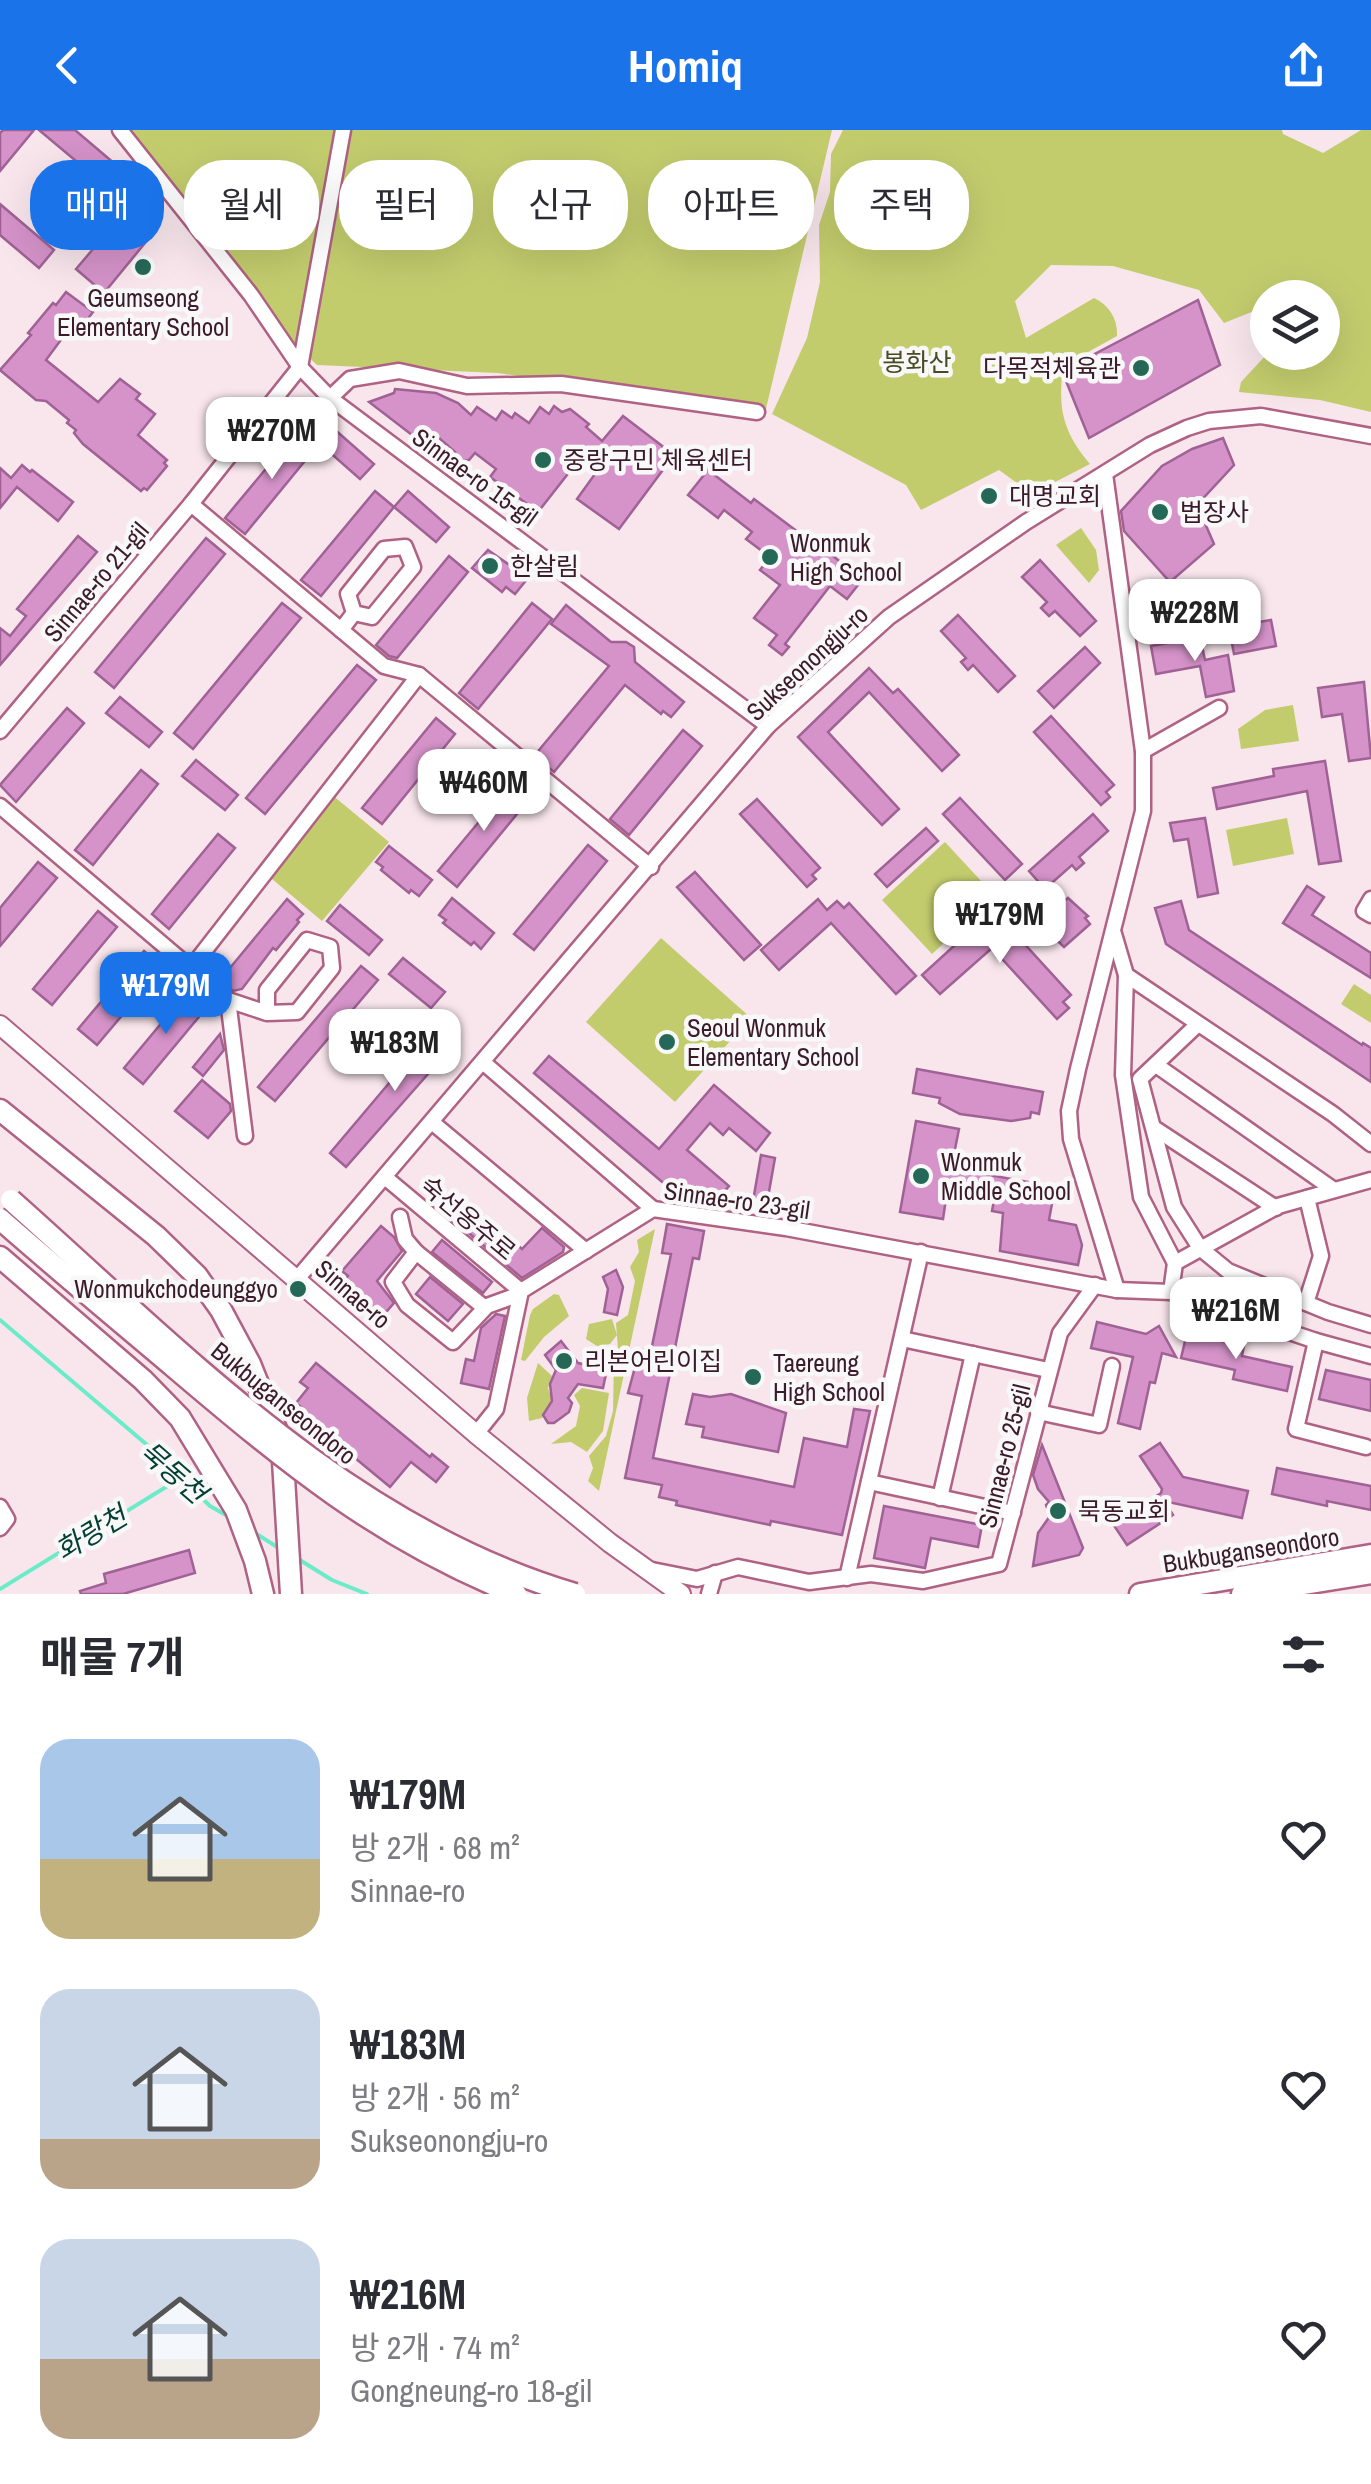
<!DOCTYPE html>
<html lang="ko">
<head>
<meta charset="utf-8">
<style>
  :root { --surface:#fff; --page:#f2f2f3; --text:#2b2b33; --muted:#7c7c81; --accent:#1a73e8 }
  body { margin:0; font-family:"Archivo Narrow","Noto Sans KR",sans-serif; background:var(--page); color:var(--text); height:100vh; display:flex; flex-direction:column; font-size:38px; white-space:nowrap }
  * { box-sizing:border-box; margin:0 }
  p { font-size:32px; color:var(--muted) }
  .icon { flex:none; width:55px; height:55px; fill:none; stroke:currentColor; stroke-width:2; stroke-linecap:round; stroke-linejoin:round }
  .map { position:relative; height:1464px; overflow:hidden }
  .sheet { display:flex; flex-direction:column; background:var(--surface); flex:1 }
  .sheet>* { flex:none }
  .guide { position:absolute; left:30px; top:30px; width:1312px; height:90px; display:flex; gap:20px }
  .fabs { position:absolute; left:1250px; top:150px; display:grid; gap:20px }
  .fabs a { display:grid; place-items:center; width:90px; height:90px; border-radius:50%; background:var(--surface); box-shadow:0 10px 40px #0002; font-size:50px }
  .price { position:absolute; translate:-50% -85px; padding:0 22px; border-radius:20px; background:#fff; color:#222; font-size:32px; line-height:65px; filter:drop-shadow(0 2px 5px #0008) }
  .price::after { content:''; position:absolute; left:50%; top:60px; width:30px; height:22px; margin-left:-15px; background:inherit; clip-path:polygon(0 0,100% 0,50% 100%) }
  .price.current { background:var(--accent); color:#fff }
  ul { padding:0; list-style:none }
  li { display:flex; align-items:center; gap:30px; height:250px; padding:0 40px }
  li span { display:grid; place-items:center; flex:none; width:280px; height:200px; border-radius:30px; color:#555 }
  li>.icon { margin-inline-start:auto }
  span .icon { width:120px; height:120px; fill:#fffc; stroke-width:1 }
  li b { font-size:42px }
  h2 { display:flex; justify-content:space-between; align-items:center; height:120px; padding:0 40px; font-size:42px }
  .tag { padding:0 35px; border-radius:40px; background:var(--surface); box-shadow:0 10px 40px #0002; font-size:35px; line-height:90px }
  .tag.current { background:var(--accent); color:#fff }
  header { display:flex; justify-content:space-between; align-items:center; height:130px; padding:0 40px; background:var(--accent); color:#fff; font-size:45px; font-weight:800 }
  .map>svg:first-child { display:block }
  .green { fill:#c3cc6d }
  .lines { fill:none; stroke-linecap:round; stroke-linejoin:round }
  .stream { stroke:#6cebc9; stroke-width:4 }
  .building { fill:#d593c9; stroke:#a06195; stroke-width:2.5 }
  .minor-casing { stroke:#af6283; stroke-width:19 }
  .major-casing { stroke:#af6283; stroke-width:22 }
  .highway-casing { stroke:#af6283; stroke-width:25 }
  .minor { stroke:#fff; stroke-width:14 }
  .major { stroke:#fff; stroke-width:18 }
  .highway { stroke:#fff; stroke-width:20 }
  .highway-bridge-casing { stroke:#af6283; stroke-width:25; stroke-linecap:butt }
  .highway-bridge { stroke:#fff; stroke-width:20 }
  .poi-dot { fill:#266857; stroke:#f8f8f8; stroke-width:4 }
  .labels { text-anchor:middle; stroke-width:9; stroke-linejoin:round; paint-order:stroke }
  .poi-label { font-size:25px; fill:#3b1b2a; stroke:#f8f8f8; text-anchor:start }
  .park-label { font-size:25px; fill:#474b22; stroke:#f8f8f8 }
  .street-label { font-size:25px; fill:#3b1b2a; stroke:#f8f8f8 }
  .water-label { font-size:28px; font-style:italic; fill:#023f32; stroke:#f8f8f8 }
</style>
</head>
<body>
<header><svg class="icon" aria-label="back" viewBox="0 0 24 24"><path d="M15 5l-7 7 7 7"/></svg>Homiq<svg class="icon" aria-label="share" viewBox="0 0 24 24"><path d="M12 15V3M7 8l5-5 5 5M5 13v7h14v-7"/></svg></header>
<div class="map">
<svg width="1371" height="1464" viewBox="0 0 1371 1464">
  <rect width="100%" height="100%" fill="#f8e6ec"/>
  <g class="green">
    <path d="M128 0H832L765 283 498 243 317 235 299 218Z"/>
    <path d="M843 0H1282L1283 4 1323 23 1361 0H1371V282L1320 270 1239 262 1241 252 1268 223 1322 222V168H1268L1267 195 1254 181 1224 193 1199 160 1113 136 1051 135 1015 171 1026 208 1094 168C1109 175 1118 189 1117 206L1063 236C1058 279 1062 300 1090 334L1032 364 999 340 921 380 906 355 772 284 807 208 820 152 819 95 830 62 831 24Z"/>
    <path d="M1081 398 1096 420 1099 440 1089 453 1056 415Z"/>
    <path d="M1183 472 1189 498 1146 508 1142 482Z"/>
    <path d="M1293 575 1299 611 1241 619 1238 599 1265 580Z"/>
    <path d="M325 659 389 712 322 791 259 738Z"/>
    <path d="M1287 688 1294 724 1233 736 1226 700Z"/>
    <path d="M945 712 995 766 932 824 882 770Z"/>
    <path d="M661 808 751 888 675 972 586 892Z"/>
    <path d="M1354 854 1371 865V893L1341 874Z"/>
    <path d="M655 1099 599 1361 588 1351 593 1338 589 1326 606 1306 613 1281 614 1229 618 1219 616 1193 628 1185 635 1151 630 1137 639 1122 637 1110Z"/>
    <path d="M554 1164 559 1165 569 1186 544 1207 525 1231 521 1230 530 1185 533 1179Z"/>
    <path d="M612 1189 617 1205 610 1214 597 1216 586 1209 589 1194Z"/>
    <path d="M538 1233 552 1246 548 1258 552 1270 542 1288 529 1291 527 1268Z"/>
    <path d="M582 1258 609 1263 603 1301 587 1322 571 1312 551 1314 576 1296 580 1276 574 1265Z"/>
  </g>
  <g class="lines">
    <g class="stream">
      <path d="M0 1190 152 1319 210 1376 231 1388"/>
      <path d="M252 1401 282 1420"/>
      <path d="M295 1427 332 1450 367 1464"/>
      <path d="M0 1459 179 1349"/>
    </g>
  </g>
  <g class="building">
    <path d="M3 0H34L0 41V3Z"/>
    <path d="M39 0H75L122 40 107 57Z"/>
    <path d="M0 74 54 120 39 138 0 105Z"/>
    <path d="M131 82 154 102 104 163 76 139 117 91 121 94Z"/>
    <path d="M66 162 93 182 76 204 69 199 46 230 98 272 120 249 140 264 136 269 155 284 138 305 167 330 164 333 167 336 147 360 144 358 141 361 83 314 74 303 76 300 67 293 69 290 46 271 36 270 0 240 31 205 28 203 53 173 56 175Z"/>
    <path d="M1198 170 1220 235 1089 308 1062 241Z"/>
    <path d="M395 259 436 263 458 273 471 285 477 277 496 290 502 281 512 288 515 283 529 293 540 277 549 284 554 276 562 282 570 279 589 294 586 297 602 311 623 286 674 325 619 399 577 369 595 344 578 331 538 382 490 347 496 339 475 323 469 330 459 331 455 322 438 307 429 318 369 272 394 263Z"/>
    <path d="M333 298 374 334 360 349 319 313Z"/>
    <path d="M299 299 318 315 245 404 225 388Z"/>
    <path d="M1223 308 1234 335 1197 375 1214 414 1170 452 1124 401 1121 381 1162 336 1192 319Z"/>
    <path d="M22 335 30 342 32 340 73 372 58 391 17 357 0 378V338L11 348Z"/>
    <path d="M708 340 751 373 754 369 818 417 820 415 862 450 847 469 830 456 785 514 789 517 782 525 769 515 777 505 754 488 780 455 760 440 770 427 746 409 752 402 724 380 718 388 688 365Z"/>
    <path d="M375 361 394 377 321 466 301 450Z"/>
    <path d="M408 361 449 397 436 412 394 377Z"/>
    <path d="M78 406 97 422 0 535V498L10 506 26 486 17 479Z"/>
    <path d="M206 408 225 424 114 558 95 542Z"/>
    <path d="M488 420 528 448 515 464 506 457 502 462 472 438Z"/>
    <path d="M449 426 468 442 397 528 389 526 376 515Z"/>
    <path d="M1040 430 1096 491 1080 506 1055 481 1049 486 1041 478 1047 472 1022 447Z"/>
    <path d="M1222 456 1230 497 1271 490 1276 516 1234 524 1230 503 1207 507 1198 460Z"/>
    <path d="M282 473 301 488 193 619 174 603Z"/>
    <path d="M532 473 552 489 478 579 459 563Z"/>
    <path d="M566 475 611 512H626L634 517 635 532 684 572 671 587 663 581 661 584 625 555 554 642 534 626 609 536 551 494Z"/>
    <path d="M958 485 1015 546 998 562 973 535 968 540 961 532 966 528 941 501Z"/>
    <path d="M1200 507 1205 530 1228 525 1234 561 1206 567 1200 536 1156 544 1151 516Z"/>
    <path d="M1085 517 1100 533 1054 578 1038 561Z"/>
    <path d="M357 535 376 550 265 684 246 668Z"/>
    <path d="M869 538 893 563 898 559 959 625 942 641 869 562 828 602 899 679 882 695 798 607Z"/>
    <path d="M1364 552 1371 628 1349 631 1342 584 1322 587 1318 558Z"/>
    <path d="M120 567 162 602 149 617 106 583Z"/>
    <path d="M67 578 84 593 16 672 0 655Z"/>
    <path d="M1051 586 1114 655 1106 662 1110 667 1101 675 1034 602Z"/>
    <path d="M436 588 455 604 382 694 362 678Z"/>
    <path d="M683 600 702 616 629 705 610 689Z"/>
    <path d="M196 630 238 665 225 680 182 646Z"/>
    <path d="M1325 631 1341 731 1319 734 1307 661 1217 679 1213 658 1274 646 1273 639Z"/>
    <path d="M141 640 158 654 93 735 75 720Z"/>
    <path d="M512 652 531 667 457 757 438 741Z"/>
    <path d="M960 668 1022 734 1005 750 943 684Z"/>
    <path d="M757 669 820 738 812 745 816 749 807 757 740 684Z"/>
    <path d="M1093 684 1108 701 1079 727 1084 733 1076 740 1072 735 1045 759 1029 741Z"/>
    <path d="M1205 688 1218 763 1198 767 1188 709 1174 711 1170 693Z"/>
    <path d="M926 698 938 711 887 757 875 744Z"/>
    <path d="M218 704 235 718 169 799 152 784Z"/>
    <path d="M588 715 607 731 534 820 514 804Z"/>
    <path d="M389 716 432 750 419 766 411 760 409 763 381 740 383 737 376 732Z"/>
    <path d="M38 732 57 748 0 816V778Z"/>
    <path d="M695 742 761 815 744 830 677 757Z"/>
    <path d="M1307 756 1324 767 1312 785 1371 823V848L1283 793Z"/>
    <path d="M452 768 494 803 481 819 474 812 471 815 443 793 446 790 439 785Z"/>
    <path d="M1068 768 1088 786 1085 788 1090 794 1064 817 1041 795 1044 792 1041 789Z"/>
    <path d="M287 769 303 784 297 790 299 792 276 820 273 818 242 859 233 861 220 850Z"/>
    <path d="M818 769 827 780 837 771 844 778 849 773 916 846 896 864 831 793 779 840 761 820Z"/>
    <path d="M1181 771 1189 800 1362 915 1363 913 1371 918V952L1166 814 1155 778Z"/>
    <path d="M340 775 382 810 369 825 327 791Z"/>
    <path d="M98 781 117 797 52 875 33 859Z"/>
    <path d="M978 794 988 805 998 796 1004 803 1010 798 1071 865 1063 872 1069 878 1057 889 992 818 940 864 922 845Z"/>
    <path d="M144 821 163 837 97 915 78 899Z"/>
    <path d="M403 828 445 862 431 878 389 844Z"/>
    <path d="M361 836 378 850 275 971 258 957Z"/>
    <path d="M189 860 208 876 143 954 124 938Z"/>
    <path d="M439 894 458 910 346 1037 330 1023Z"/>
    <path d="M220 904 224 920 203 946 193 937Z"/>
    <path d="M549 926 659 1019 714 955 770 1003 756 1021 729 998 723 1005 710 993 687 1020 729 1056 713 1074 691 1056 681 1068 534 943Z"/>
    <path d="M917 939 1043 962 1039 984 1031 982 1030 988 1011 991 960 984 939 973 940 968 913 963Z"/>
    <path d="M202 950 230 974 231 981 208 1008 175 981Z"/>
    <path d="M916 991 959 999 952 1034 963 1037 962 1040 1055 1057 1049 1090 1076 1095 1082 1115 1078 1135 1000 1121 1003 1083 992 1081 994 1070 947 1062 943 1089 900 1082Z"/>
    <path d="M761 1025 775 1028 767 1073 753 1071Z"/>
    <path d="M478 1082 522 1119 542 1098 564 1117 563 1122 522 1148 464 1099Z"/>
    <path d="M667 1094 704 1101 699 1129 693 1128 653 1328 794 1357 804 1308 847 1317 854 1279 870 1281 842 1405 771 1391 770 1395 676 1375 677 1371 659 1367 662 1355 625 1348 642 1266 628 1263 640 1219 651 1221 671 1124 662 1123Z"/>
    <path d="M381 1096 394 1107 402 1121 377 1151 394 1173 381 1188 341 1154 348 1146 342 1141Z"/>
    <path d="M442 1110 492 1152 483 1163 432 1122Z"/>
    <path d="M616 1140 623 1157 617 1185 604 1182 608 1159 603 1147Z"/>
    <path d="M430 1147 463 1174 448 1191 416 1164Z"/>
    <path d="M496 1184 505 1186 489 1259 461 1253 466 1229 474 1231 481 1198Z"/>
    <path d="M1097 1192 1146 1204 1159 1196 1176 1227 1162 1223 1155 1253 1150 1252 1140 1299 1118 1293 1133 1227 1091 1218Z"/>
    <path d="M1187 1203 1244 1216 1242 1226 1292 1237 1287 1261 1233 1249 1235 1240 1181 1228Z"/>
    <path d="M561 1211 578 1233 607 1239 603 1258 578 1254 568 1268 572 1273 569 1282 554 1293H548L543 1285 552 1271 550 1254 556 1240 545 1225Z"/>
    <path d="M316 1233 430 1327 432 1324 448 1337 436 1352 411 1332 390 1357 303 1285 306 1281 296 1273 308 1258 300 1252Z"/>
    <path d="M1326 1240 1371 1250V1281L1319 1269Z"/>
    <path d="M693 1264 710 1267 731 1264 786 1283 778 1322 702 1307 704 1297 686 1294Z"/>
    <path d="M1160 1313 1183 1347 1248 1361 1242 1388 1164 1371 1173 1385 1127 1415 1113 1394 1161 1363 1162 1359 1140 1326Z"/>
    <path d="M1042 1315 1083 1418 1079 1425 1033 1436 1038 1403 1050 1386 1046 1375 1049 1372 1038 1359 1033 1345Z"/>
    <path d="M1277 1338 1371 1356V1380L1327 1371V1376L1272 1364Z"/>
    <path d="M884 1376 982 1395 978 1417 931 1408 925 1438 874 1428Z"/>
    <path d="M189 1420 195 1443 123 1464H81L80 1461 106 1453 104 1444Z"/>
  </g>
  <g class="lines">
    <g class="minor-casing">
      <g id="minor">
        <path d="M120 0 251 165 300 237 330 268 768 596"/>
        <path d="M330 268 350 249 399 241 467 256 561 254 757 282"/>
        <path d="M1105 344 1143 621V681L1078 939 1069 981 1071 1009 1117 1160"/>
        <path d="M191 374 384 536 419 545 651 737"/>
        <path d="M341 500 354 483 372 487 413 437 405 417 384 419 348 464 354 483"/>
        <path d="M0 601 191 374 300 237 343 0"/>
        <path d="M1143 621 1219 578"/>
        <path d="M0 676 228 870 245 1006"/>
        <path d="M1371 769 1364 781 1371 785"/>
        <path d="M1114 804 1126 845 1333 984 1371 1014"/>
        <path d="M191 838 419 545"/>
        <path d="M1126 845 1123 945 1141 1067 1175 1133"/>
        <path d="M228 870 267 883 297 882 332 838 330 817 307 810 267 860V883"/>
        <path d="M1197 895 1140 949 1174 1077 1200 1118 1228 1141 1328 1182 1371 1195"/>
        <path d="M484 933 653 1079"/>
        <path d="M1156 935 1334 1060"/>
        <path d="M433 993 586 1121"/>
        <path d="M1154 998 1276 1078"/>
        <path d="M386 1048 521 1161"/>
        <path d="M400 1087 405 1109 416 1122"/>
        <path d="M297 1149 768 596 889 487 1026 392 1150 315 1187 298 1209 291 1261 286 1371 306"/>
        <path d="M1171 1162 1175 1133 1278 1076 1371 1050"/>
        <path d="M1306 1173 1321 1126 1307 1068"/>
        <path d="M485 1178 416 1122 393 1152 407 1175 453 1212 487 1176 520 1164"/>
        <path d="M902 1209 1048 1240"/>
        <path d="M1316 1211 1296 1299 1366 1317"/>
        <path d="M1038 1282 1099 1295 1112 1236"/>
        <path d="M476 1304 496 1279 521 1161 653 1079 786 1098 1117 1160 1171 1162 1316 1211 1371 1226"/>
        <path d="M869 1352 1013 1383"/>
        <path d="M940 1368 973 1224"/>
        <path d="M0 1377 7 1389 0 1398"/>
        <path d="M652 1440 697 1449 738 1437 809 1452 871 1444 923 1451 999 1434 1060 1203 1095 1155"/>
        <path d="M847 1448 921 1122"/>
        <path d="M709 1464 715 1443"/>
      </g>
    </g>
    <g class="major-casing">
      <path id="major" d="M0 895 476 1304 610 1413 681 1464"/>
    </g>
    <g class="highway-casing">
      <g id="highway">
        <path d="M0 980 156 1106 197 1146 221 1180 250 1234 282 1314 291 1464"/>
        <path d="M0 1127 143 1250 180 1288 236 1380 255 1431 263 1464"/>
        <path d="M1140 1464 1371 1425"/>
        <path d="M1242 1464 1371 1443"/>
      </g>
    </g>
    <use href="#minor" class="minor"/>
    <use href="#major" class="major"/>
    <use href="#highway" class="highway"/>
    <g class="highway-bridge-casing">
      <g id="highway-bridge">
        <path d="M11 1070C182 1222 349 1398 575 1464"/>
        <path d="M0 1089C57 1139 116 1188 174 1237 286 1332 378 1409 516 1464"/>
      </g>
    </g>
    <use href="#highway-bridge" class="highway-bridge"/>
  </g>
  <g class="poi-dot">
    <circle cx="143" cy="137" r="10"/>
    <circle cx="1141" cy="238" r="10"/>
    <circle cx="543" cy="330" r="10"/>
    <circle cx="989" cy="366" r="10"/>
    <circle cx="1160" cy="382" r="10"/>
    <circle cx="770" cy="427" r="10"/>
    <circle cx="490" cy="436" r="10"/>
    <circle cx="667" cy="912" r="10"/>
    <circle cx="921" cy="1046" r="10"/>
    <circle cx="298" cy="1159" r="10"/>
    <circle cx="564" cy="1231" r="10"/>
    <circle cx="753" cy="1247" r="10"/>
    <circle cx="1058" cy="1381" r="10"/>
  </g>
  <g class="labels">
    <g class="poi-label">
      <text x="143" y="177" text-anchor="middle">Geumseong<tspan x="143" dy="29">Elementary School</tspan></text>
      <text x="1121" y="247" text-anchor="end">다목적체육관</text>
      <text x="563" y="339">중랑구민 체육센터</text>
      <text x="1009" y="375">대명교회</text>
      <text x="1180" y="391">법장사</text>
      <text x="790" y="422">Wonmuk<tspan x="790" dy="29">High School</tspan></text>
      <text x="510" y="445">한살림</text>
      <text x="687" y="907">Seoul Wonmuk<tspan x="687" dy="29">Elementary School</tspan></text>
      <text x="941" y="1041">Wonmuk<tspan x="941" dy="29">Middle School</tspan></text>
      <text x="278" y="1168" text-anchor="end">Wonmukchodeunggyo</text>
      <text x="584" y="1240">리본어린이집</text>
      <text x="773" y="1242">Taereung<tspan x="773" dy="29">High School</tspan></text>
      <text x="1078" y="1390">묵동교회</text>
    </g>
    <g class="park-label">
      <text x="917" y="241">봉화산</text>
    </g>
    <g class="street-label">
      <text transform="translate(475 347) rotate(36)" y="9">Sinnae-ro 15-gil</text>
      <text transform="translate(96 452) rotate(-50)" y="9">Sinnae-ro 21-gil</text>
      <text transform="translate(807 533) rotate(-43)" y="9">Sukseonongju-ro</text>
      <text transform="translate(737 1070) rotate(8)" y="9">Sinnae-ro 23-gil</text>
      <text transform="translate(468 1088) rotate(40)" y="9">숙선옹주로</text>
      <text transform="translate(353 1164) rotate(41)" y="9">Sinnae-ro</text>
      <text transform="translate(284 1273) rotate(39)" y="9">Bukbuganseondoro</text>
      <text transform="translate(1004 1326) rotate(-76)" y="9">Sinnae-ro 25-gil</text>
      <text transform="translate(1251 1420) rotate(-9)" y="9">Bukbuganseondoro</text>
    </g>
    <g class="water-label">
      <text transform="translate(173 1342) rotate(41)" y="10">묵동천</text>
      <text transform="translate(91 1403) rotate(-31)" y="10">화랑천</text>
    </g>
  </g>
</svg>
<div class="fabs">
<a><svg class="icon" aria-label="layers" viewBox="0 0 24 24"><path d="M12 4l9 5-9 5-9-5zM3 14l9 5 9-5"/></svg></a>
</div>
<b class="price" style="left:272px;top:352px">₩270M</b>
<b class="price" style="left:1195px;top:534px">₩228M</b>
<b class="price" style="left:484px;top:704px">₩460M</b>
<b class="price" style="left:1000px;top:836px">₩179M</b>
<b class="price current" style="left:166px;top:907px">₩179M</b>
<b class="price" style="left:395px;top:964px">₩183M</b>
<b class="price" style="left:1236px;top:1232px">₩216M</b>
<div class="guide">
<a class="tag current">매매</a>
<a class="tag">월세</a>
<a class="tag">필터</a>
<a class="tag">신규</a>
<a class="tag">아파트</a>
<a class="tag">주택</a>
</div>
</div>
<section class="sheet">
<h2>매물 7개<svg class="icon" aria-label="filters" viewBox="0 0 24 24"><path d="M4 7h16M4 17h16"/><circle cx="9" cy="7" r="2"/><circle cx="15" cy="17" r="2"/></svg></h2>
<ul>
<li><span style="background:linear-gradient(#a9c7e8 60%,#c2b280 0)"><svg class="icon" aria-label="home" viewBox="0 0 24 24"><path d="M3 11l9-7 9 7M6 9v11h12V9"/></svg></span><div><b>₩179M</b><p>방 2개 · 68 m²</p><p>Sinnae-ro</p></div><svg class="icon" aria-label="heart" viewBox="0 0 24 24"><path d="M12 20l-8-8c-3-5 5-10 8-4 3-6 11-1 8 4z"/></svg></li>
<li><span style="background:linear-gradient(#c9d6e8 75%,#b9a48a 0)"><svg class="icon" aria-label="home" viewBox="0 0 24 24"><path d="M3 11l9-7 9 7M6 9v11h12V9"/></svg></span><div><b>₩183M</b><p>방 2개 · 56 m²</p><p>Sukseonongju-ro</p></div><svg class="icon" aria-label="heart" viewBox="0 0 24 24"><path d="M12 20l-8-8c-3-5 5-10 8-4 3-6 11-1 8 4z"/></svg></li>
<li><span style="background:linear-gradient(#c9d6e8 60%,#b9a48a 0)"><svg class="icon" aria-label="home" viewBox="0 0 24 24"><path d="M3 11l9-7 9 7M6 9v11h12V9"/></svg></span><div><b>₩216M</b><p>방 2개 · 74 m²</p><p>Gongneung-ro 18-gil</p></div><svg class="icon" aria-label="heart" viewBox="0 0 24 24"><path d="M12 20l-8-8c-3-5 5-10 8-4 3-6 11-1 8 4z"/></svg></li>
</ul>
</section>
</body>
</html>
